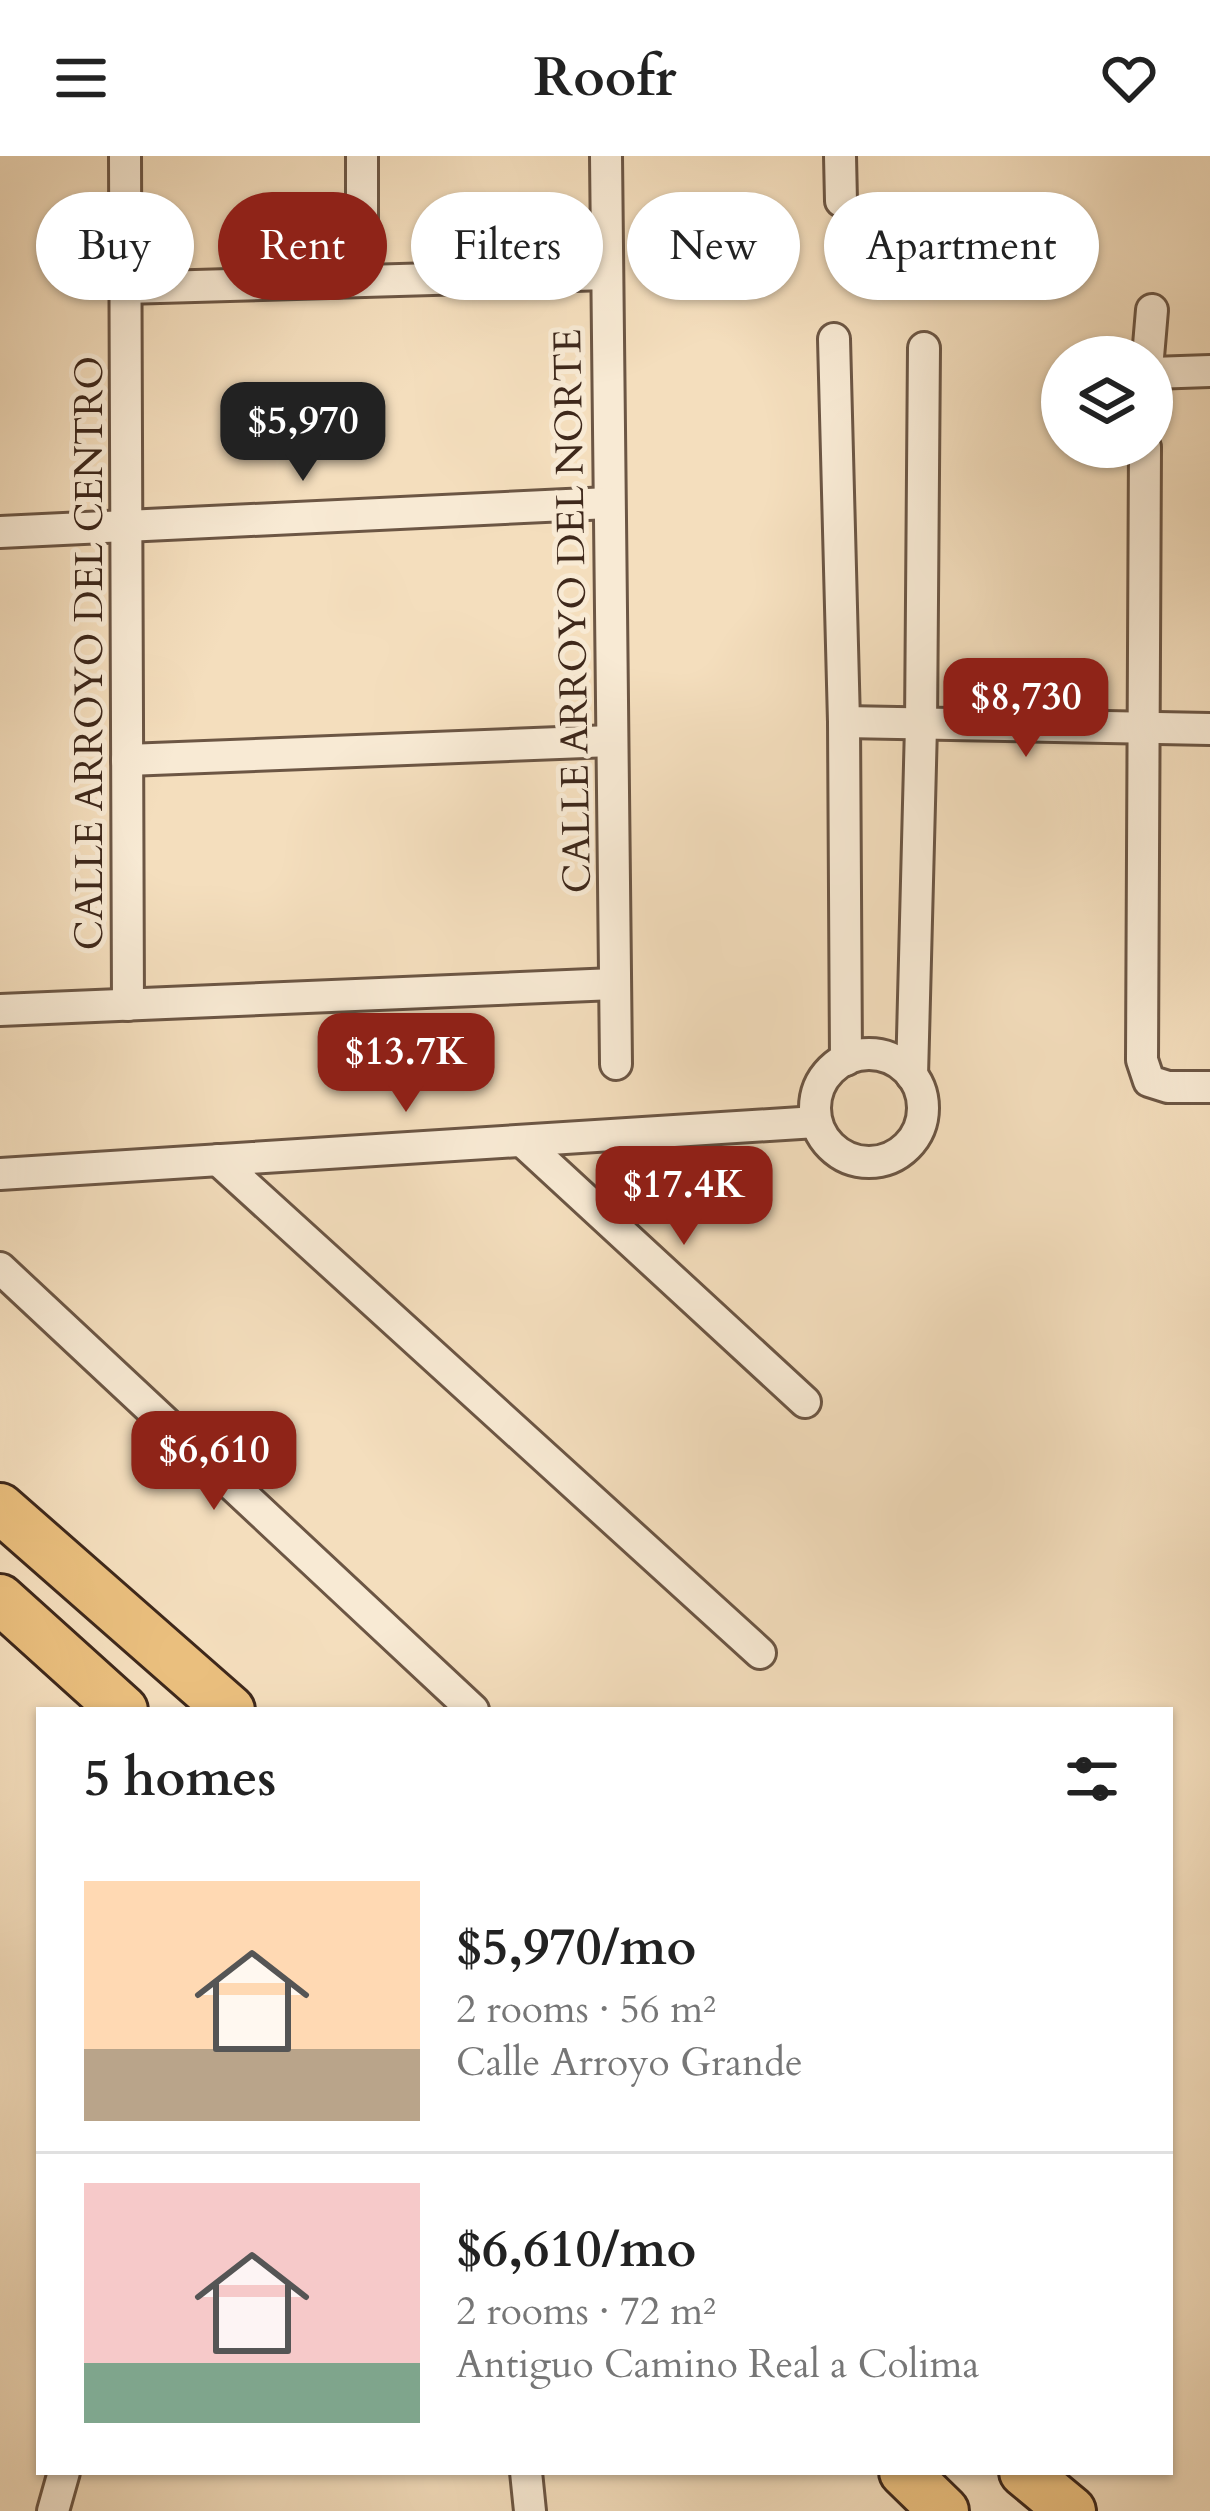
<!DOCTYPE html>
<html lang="en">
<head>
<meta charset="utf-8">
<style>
  :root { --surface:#fff; --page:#f6f6f6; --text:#222; --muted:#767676; --line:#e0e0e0; --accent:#8f2418 }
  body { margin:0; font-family:Cardo,serif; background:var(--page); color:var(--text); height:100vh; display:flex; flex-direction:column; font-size:45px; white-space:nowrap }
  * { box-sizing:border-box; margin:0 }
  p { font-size:39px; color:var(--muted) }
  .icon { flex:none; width:66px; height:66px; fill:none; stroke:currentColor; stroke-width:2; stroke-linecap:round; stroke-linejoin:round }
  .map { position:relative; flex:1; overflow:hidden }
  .side { position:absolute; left:36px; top:1551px; width:1137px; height:768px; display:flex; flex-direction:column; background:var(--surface); border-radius:0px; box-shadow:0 3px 9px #0004 }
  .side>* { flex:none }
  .top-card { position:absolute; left:36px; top:36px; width:1140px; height:108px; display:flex; gap:24px }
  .fabs { position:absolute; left:1041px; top:180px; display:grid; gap:24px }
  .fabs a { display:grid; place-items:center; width:132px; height:132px; border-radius:50%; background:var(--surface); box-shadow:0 3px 9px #0004; font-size:60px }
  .price { position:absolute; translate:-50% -102px; padding:0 27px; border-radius:24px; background:var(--accent); color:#fff; font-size:39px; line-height:78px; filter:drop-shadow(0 3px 6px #0008) }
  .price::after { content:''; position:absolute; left:50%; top:72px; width:36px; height:27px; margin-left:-18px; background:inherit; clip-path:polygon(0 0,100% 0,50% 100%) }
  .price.selected { background:#222; color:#fff }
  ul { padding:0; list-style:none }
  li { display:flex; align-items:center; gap:36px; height:300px; padding:0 48px }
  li+li { border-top:3px solid var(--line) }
  li span { display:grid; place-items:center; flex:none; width:336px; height:240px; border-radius:0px; color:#555 }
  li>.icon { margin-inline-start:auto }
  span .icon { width:144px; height:144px; fill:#fffc; stroke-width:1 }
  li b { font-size:51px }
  h2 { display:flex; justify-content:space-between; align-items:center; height:144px; padding:0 48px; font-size:51px }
  .pill { padding:0 42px; border-radius:54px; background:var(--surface); box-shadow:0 3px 9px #0004; font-size:42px; line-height:108px }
  .pill.selected { background:var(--accent); color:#fff }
  header { display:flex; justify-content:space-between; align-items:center; height:156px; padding:0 48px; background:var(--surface); font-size:54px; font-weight:800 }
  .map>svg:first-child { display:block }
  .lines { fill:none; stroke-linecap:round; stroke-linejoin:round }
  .street-casing { stroke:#6c5644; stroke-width:36 }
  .primary-casing { stroke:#3e281b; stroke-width:54 }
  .street { stroke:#f8ead4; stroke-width:30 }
  .primary { stroke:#eabf7e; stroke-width:48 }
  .labels { text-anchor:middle; stroke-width:10; stroke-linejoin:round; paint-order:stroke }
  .street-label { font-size:39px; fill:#3e281b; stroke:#f8ead4 }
</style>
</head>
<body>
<header><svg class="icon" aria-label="menu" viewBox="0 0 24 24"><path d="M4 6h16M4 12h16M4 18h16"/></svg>Roofr<svg class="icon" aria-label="heart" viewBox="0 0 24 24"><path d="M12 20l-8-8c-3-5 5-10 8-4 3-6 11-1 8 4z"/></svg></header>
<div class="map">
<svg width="1210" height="2355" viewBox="0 0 1210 2355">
  <rect width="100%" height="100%" fill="#f4debd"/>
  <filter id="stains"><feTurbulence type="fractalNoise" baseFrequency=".00167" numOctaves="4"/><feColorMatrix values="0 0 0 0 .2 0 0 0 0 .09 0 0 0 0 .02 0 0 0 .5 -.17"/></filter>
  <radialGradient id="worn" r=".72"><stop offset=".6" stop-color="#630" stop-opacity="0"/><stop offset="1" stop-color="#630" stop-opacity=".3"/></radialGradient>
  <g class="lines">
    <g class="street-casing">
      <g id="street">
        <path d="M125 0 128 849"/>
        <path d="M606 0 616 908"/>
        <path d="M840 0 841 45"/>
        <path d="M362 125V0"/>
        <path d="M125 132 607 118"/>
        <path d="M834 183 844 566 846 904"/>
        <path d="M1148 201 1152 154"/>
        <path d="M1152 217 1210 215"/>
        <path d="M1145 291 1142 904 1149 925 1168 931H1210"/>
        <path d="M0 376 609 347"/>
        <path d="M844 566 1210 573"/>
        <path d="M127 604 611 585"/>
        <path d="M0 854 614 828"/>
        <circle cx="869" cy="952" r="54"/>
        <path d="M912 920 921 570 924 192"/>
        <path d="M522 985 805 1246"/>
        <path d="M218 1004 760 1497"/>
        <path d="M0 1018 816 966"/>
        <path d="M0 1112 473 1554"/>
        <path d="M526 2316 530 2355"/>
        <path d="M53 2355 64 2316"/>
      </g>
    </g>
    <g class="primary-casing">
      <g id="primary">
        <path d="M0 1352 230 1554"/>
        <path d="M0 1443 123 1554"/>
        <path d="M904 2316 944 2355"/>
        <path d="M1024 2316 1071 2355"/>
      </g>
    </g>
    <use href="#street" class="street"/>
    <use href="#primary" class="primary"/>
  </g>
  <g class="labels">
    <g class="street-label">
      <text transform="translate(571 455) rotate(-91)" y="14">CALLE ARROYO DEL NORTE</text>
      <text transform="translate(88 497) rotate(-90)" y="14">CALLE ARROYO DEL CENTRO</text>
    </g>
  </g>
  <rect width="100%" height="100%" filter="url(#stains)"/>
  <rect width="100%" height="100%" fill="url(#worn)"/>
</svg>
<div class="fabs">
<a><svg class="icon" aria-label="layers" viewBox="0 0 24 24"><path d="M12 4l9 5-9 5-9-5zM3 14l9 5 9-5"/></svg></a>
</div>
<b class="price selected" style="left:303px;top:328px">$5,970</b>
<b class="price" style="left:1026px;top:604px">$8,730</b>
<b class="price" style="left:406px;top:959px">$13.7K</b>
<b class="price" style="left:684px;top:1092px">$17.4K</b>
<b class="price" style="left:214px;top:1357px">$6,610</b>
<div class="top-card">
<a class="pill">Buy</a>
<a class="pill selected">Rent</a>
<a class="pill">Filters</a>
<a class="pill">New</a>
<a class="pill">Apartment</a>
</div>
<section class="side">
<h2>5 homes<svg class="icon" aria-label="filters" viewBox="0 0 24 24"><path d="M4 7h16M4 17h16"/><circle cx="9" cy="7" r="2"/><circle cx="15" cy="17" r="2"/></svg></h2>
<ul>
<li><span style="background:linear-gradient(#ffd9b3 70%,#b9a48a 0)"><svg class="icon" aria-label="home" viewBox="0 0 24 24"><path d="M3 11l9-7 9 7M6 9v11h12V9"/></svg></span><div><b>$5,970/mo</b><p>2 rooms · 56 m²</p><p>Calle Arroyo Grande</p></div></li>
<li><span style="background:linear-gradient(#f6c9c9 75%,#7fa58c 0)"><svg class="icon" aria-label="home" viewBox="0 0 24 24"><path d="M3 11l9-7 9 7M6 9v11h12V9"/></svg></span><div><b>$6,610/mo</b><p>2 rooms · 72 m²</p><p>Antiguo Camino Real a Colima</p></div></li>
</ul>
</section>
</div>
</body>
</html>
